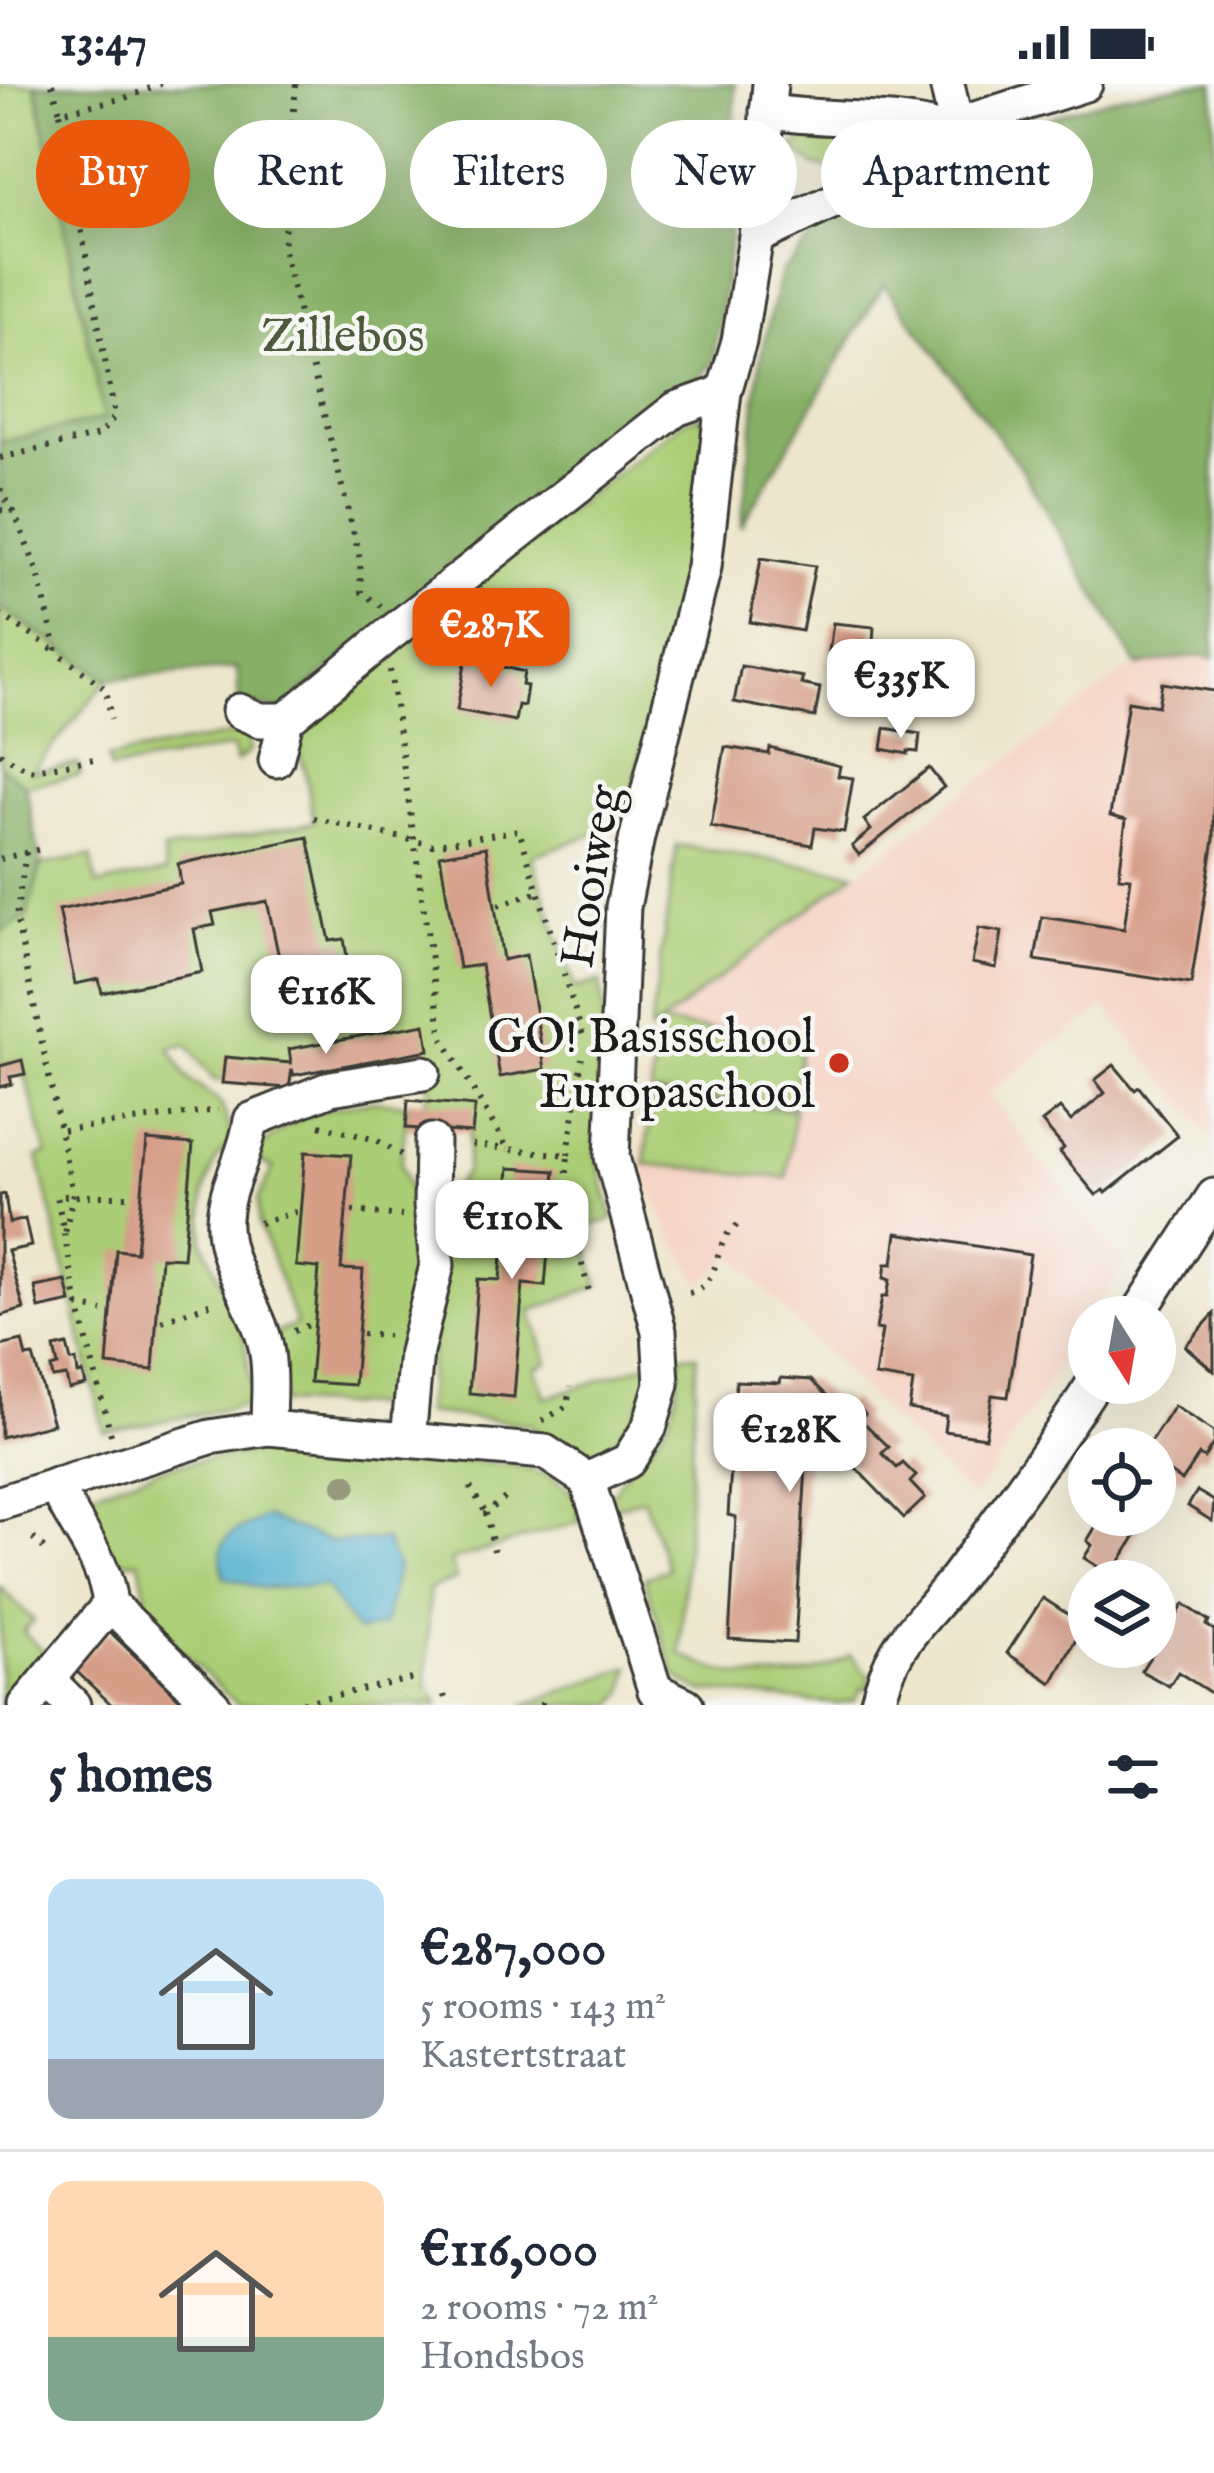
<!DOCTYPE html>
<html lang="en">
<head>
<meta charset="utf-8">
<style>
  :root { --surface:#fff; --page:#f6f6f7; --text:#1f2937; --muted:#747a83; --line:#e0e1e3; --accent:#ea580c }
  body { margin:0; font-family:"IM FELL English",serif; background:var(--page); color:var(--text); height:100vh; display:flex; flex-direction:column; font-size:45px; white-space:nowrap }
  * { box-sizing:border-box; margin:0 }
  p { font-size:39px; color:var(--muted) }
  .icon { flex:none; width:66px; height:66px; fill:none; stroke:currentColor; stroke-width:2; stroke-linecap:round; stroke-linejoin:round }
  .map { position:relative; height:1621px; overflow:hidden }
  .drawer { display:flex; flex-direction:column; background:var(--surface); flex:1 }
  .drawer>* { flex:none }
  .banner { position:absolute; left:36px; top:36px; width:1143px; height:108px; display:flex; gap:24px }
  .needle { width:78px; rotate:169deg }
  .tools { position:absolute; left:1068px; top:1212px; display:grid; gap:24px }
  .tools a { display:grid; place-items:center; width:108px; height:108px; border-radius:50%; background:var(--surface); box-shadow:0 12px 48px #0002; font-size:60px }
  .price { position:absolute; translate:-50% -102px; padding:0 27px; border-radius:24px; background:#fff; color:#222; font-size:39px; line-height:78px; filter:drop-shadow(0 3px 6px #0008) }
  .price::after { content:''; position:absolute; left:50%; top:72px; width:36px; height:27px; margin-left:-18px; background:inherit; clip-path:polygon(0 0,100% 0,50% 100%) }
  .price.selected { background:var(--accent); color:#fff }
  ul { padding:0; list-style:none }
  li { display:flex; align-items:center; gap:36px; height:300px; padding:0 48px }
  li+li { border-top:3px solid var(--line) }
  li span { display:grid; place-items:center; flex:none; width:336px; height:240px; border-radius:24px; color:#555 }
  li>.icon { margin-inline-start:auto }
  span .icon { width:144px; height:144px; fill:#fffc; stroke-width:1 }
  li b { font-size:51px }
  h2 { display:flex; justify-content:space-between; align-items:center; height:144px; padding:0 48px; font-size:51px }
  .tag { padding:0 42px; border-radius:54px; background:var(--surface); box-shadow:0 12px 48px #0002; font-size:42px; line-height:108px }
  .tag.selected { background:var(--accent); color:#fff }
  .status { display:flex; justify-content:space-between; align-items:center; height:84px; padding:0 60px; background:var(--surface); direction:ltr }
  .status svg { height:33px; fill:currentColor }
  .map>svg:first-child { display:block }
  .built { fill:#f6d2c3 }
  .green { fill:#aacd75; stroke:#637448; stroke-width:3 }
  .forest { fill:#87b066; stroke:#526641; stroke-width:3 }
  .water { fill:#4eafcd; stroke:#356674; stroke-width:3 }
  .building { fill:#d69d87 }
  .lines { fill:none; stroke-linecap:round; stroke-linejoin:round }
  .minor-casing { stroke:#3b3a36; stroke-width:39 }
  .path { stroke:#3b3a36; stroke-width:6; stroke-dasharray:3 9; stroke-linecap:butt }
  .minor { stroke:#fff; stroke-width:33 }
  .tree { fill:#96997c }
  .poi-dot { fill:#c8321e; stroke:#f6f6f2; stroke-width:4.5 }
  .labels { text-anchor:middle; stroke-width:9; stroke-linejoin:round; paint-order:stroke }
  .park-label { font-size:48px; fill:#4e5a3b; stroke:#f6f6f2 }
  .street-label { font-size:48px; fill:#1c1c1c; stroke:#f6f6f2 }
  .poi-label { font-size:48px; fill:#1c1c1c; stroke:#f6f6f2; text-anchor:end }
</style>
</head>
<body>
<div class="status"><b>13:47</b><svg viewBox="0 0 49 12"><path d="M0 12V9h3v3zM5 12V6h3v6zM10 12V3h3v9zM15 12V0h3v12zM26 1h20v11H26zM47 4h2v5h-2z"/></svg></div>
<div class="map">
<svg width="1214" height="1621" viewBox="0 0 1214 1621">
  <rect width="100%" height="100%" fill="#f6f6f2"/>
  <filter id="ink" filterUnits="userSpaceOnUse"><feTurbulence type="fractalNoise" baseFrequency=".00833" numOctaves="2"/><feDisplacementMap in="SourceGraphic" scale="24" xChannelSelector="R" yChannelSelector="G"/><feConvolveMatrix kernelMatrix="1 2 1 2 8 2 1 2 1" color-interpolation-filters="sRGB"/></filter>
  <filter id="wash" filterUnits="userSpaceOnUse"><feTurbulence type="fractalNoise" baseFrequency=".004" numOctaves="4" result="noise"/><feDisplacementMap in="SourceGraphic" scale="48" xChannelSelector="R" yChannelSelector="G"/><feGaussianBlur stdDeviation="2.7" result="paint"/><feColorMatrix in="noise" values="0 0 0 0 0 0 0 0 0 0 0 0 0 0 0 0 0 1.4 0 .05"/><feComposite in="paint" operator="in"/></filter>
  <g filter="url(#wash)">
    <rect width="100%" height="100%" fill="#ede6cc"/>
    <path class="built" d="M1214 543V1057L1105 922 987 1010 1125 1179 973 1416 814 1257 733 1171 701 1200 668 1145 641 1083 650 947 1121 590Z"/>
    <g class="green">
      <path d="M0 0H35L104 335 0 358Z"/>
      <path d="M909 44 915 60 851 87 814 82 792 62 812 53Z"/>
      <path d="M700 332 707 343 686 503 623 740 532 772 575 905 600 898 603 927 596 1070 613 1135 582 1145 599 1202 531 1227 548 1278 535 1284 546 1314 653 1278C646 1315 629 1346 603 1374 576 1370 548 1360 530 1340L425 1329 446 1124 449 1111 466 1087 472 1025 425 1024 432 984 422 944 305 971 282 997 214 996 187 961 170 964 187 994 221 1019 232 1051 229 1062 216 1074 204 1109 203 1157 243 1247 253 1320 104 1348 38 1073 47 1070 21 976 0 982V848L27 833 41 781 91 772 97 801 166 788 163 767 314 738 305 686 295 656 326 615 683 337Z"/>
      <path d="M0 523 108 595 32 688 78 680 81 691 26 702 0 682Z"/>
      <path d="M240 649 249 655 250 667 236 678 232 663 110 686 108 674Z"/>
      <path d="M677 761 855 789 660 940 801 956 794 1023 651 1009 658 943 650 947Z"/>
      <path d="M652 1012 794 1027 787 1094 645 1080Z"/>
      <path d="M375 1017 408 1020 401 1080 423 1143 429 1180 400 1323 283 1319 276 1249 296 1240 259 1139 258 1116 273 1084 258 1077V1068C286 1032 333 1022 375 1017Z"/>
      <path d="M681 1271H697L680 1569C731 1599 798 1605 850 1571L870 1592 868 1604H862L854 1617 839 1620 701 1607 685 1599 674 1589 644 1494 668 1485 643 1414 610 1425C611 1394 646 1372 662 1346 677 1323 678 1297 681 1271Z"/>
      <path d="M276 1363 513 1381 551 1392 577 1414 580 1438 450 1477 456 1495 429 1505 427 1602 439 1621H238L144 1532 145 1508 139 1477H118L85 1423V1410L169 1382Z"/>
      <path d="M0 1503 34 1537 23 1548 47 1570 1 1621Z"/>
      <path d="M630 1583 625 1607 613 1621H523Z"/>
    </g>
    <g class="forest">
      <path d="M36 0H735L733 134 713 279 689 303 621 343 281 626 239 620 237 584 108 595 0 523V358L104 335Z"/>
      <path d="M1191 0H1214V574L1202 571 1137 582 1021 384 884 200 741 443 762 265 781 188 826 143 923 97 987 57 1071 26 1125 11Z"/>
      <path d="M0 682 26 702 41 781 27 833 0 848Z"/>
    </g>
    <path class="water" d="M265 1433 331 1458 385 1456 397 1484 384 1541 357 1548 325 1502 261 1504 224 1493C214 1450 230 1451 265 1433Z"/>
    <g id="blocks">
      <g class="building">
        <path d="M761 474 815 482 802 547 750 538Z"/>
        <path d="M833 539 874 543 872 572 829 567Z"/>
        <path d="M466 574 524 588 522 601 527 602 524 622 518 621 515 637 457 626Z"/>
        <path d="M741 582 803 593 801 600 820 604 815 633 734 618Z"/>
        <path d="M1162 599 1214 607V755L1191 900 1035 876 1042 833 1124 845 1131 794 1119 793 1126 736 1110 732 1128 617 1158 622Z"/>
        <path d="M885 644 920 650 918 668 908 667V670L882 665Z"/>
        <path d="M725 663 769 670 770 664 840 682 838 692 853 694 844 748 815 744 812 761 711 743Z"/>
        <path d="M929 684 944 703 859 771 852 762 871 746 864 736Z"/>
        <path d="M308 753 330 857 344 855 347 873 282 888 267 817 212 828 215 841 194 845 202 888 102 909 99 895 75 900 59 826 181 800 178 780Z"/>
        <path d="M486 763 503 876 526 871 545 985 500 993 481 881 459 884 440 771Z"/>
        <path d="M979 844 1002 848 996 884 972 879Z"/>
        <path d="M425 940 429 966 294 991 292 985 289 1004 222 999 225 973 291 979 289 965Z"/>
        <path d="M22 976 25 990 10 993 12 1000 0 1003V982Z"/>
        <path d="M1114 981 1135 1006 1139 1003 1178 1052 1106 1109 1104 1106 1096 1111 1060 1068 1064 1064 1042 1038 1060 1024 1071 1037 1105 1009 1095 996Z"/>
        <path d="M408 1016 475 1022 472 1049 406 1044Z"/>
        <path d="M147 1056 193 1060 183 1174 161 1173 153 1286 107 1281 116 1166 136 1168Z"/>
        <path d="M305 1068 351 1071 341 1185 363 1186 354 1301 310 1298 319 1184 296 1182Z"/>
        <path d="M509 1084 555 1087 545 1202 523 1200 514 1313 469 1309 478 1195 500 1196Z"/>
        <path d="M5 1110 9 1139 25 1135 31 1162 8 1167 24 1225 0 1232V1111Z"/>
        <path d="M897 1149 1030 1171 1008 1313 992 1311 985 1353 944 1347 946 1332 909 1325 913 1298 875 1292 882 1246 876 1245 882 1213H887L890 1196 884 1194 886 1180H893Z"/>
        <path d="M66 1197 71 1218 39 1225 35 1203Z"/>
        <path d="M1214 1230V1287L1185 1262Z"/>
        <path d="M22 1257 26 1273 33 1272 53 1340 1 1353 0 1262Z"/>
        <path d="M67 1261 71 1277H76L78 1290 83 1289 86 1301 69 1305 66 1292 53 1294 51 1284 58 1282 54 1264Z"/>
        <path d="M781 1294 811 1296 840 1325 850 1315 865 1330 860 1335 889 1363 882 1369 897 1384 903 1379 916 1392 910 1398 925 1414 904 1434 809 1335 795 1559 729 1555 736 1433 728 1431 734 1338 756 1339 757 1327 734 1326 736 1297 780 1299Z"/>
        <path d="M1174 1322 1214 1348V1358L1204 1374 1199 1371 1182 1397 1155 1379V1365H1146Z"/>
        <path d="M1197 1407 1214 1417 1212 1437 1188 1422Z"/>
        <path d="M1103 1431H1149L1111 1491 1084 1474 1092 1461 1087 1457Z"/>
        <path d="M1043 1514 1084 1541 1052 1599 1007 1569Z"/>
        <path d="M1184 1520 1209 1537 1206 1541 1214 1546V1611L1178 1588 1169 1602 1141 1587Z"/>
        <path d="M109 1547 186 1621H112L73 1584Z"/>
      </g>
    </g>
  </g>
  <g filter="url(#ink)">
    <use href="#blocks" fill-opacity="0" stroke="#3b3a36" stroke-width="3"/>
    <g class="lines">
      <g class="minor-casing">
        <g id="minor">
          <path d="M947 0 956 40"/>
          <path d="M767 27C825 38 885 30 941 46"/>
          <path d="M756 153 840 114 918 69 941 46 1085 0"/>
          <path d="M239 627 260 636H286"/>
          <path d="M276 676 286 636 386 553 676 325 724 308"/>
          <path d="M1136 1233 1214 1112"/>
          <path d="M268 1344C268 1320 271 1293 267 1269 261 1225 221 1181 224 1135 226 1100 246 1073 251 1036L331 1004 423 989"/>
          <path d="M408 1356 416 1268 437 1181 431 1121 432 1057"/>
          <path d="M587 1396 628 1377 649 1344 662 1300 659 1247 612 1073 623 823 637 753 704 483 724 308 739 257 756 153 770 0"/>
          <path d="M587 1396 655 1606"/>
          <path d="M0 1419 210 1353 268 1344 545 1368 587 1396"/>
          <path d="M110 1520 213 1621"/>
          <path d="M48 1596 73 1621"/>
          <path d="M655 1606 686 1621"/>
          <path d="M26 1621 110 1520C105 1474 74 1443 56 1401"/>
          <path d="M877 1621C893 1556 916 1546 954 1497 1002 1433 1051 1366 1094 1299"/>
        </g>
      </g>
      <g class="path">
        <path d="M52 0 60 28 125 14 161 0"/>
        <path d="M296 0 283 165 360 475 361 508 381 522"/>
        <path d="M0 374 99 351 115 332 60 28"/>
        <path d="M0 405 13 428"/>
        <path d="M0 426 14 428 38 489 57 568 106 605 111 635"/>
        <path d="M0 530 54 566"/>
        <path d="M390 586 442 953 508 1065 568 1071 565 1116 590 1211"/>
        <path d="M0 669 29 687 94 675"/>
        <path d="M314 734 433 761 519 746 584 955"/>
        <path d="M26 768 16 833 73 1109 64 1155"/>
        <path d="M0 775 45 764"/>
        <path d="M498 821 542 807"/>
        <path d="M320 1041 376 1056 402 1071"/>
        <path d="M63 1046 218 1026"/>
        <path d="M472 1061 508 1065"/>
        <path d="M568 1071 582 974"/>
        <path d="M352 1127 402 1132"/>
        <path d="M462 1136 500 1139"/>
        <path d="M259 1139 296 1128"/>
        <path d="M689 1209C727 1198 708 1156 741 1139"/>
        <path d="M78 1222 103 1227"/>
        <path d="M162 1237 215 1218"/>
        <path d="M294 1247 309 1241"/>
        <path d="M362 1250 388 1252"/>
        <path d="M542 1337 567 1322 570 1303"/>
        <path d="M111 1351 78 1222 57 1112H135"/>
        <path d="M470 1403 486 1429"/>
        <path d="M33 1454 50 1470"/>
        <path d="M494 1467 486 1429 510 1410"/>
        <path d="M444 1611 447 1621"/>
        <path d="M291 1621 420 1593"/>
        <path d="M542 1621V1610"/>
      </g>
      <use href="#minor" class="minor"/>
    </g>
    <circle class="tree" cx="345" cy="1401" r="12"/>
  </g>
  <circle class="poi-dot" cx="839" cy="979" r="12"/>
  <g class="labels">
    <g class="park-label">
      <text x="343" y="267">Zillebos</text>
    </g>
    <g class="street-label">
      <text transform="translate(589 792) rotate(-81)" y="17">Hooiweg</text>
    </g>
    <g class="poi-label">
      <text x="815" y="968">GO! Basisschool<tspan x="815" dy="55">Europaschool</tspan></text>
    </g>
  </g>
</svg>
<div class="tools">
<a><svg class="needle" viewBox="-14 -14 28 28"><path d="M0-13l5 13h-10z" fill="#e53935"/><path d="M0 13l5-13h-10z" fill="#747a83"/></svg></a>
<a><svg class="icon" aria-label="locate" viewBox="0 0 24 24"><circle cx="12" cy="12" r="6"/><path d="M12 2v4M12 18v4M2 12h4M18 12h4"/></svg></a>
<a><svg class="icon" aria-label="layers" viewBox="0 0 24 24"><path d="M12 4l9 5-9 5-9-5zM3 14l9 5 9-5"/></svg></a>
</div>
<b class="price selected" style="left:491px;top:606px">€287K</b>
<b class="price" style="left:901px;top:657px">€335K</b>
<b class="price" style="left:326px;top:973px">€116K</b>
<b class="price" style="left:512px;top:1198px">€110K</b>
<b class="price" style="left:790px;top:1411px">€128K</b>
<div class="banner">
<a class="tag selected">Buy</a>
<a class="tag">Rent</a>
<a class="tag">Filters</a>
<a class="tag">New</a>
<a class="tag">Apartment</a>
</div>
</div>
<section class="drawer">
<h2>5 homes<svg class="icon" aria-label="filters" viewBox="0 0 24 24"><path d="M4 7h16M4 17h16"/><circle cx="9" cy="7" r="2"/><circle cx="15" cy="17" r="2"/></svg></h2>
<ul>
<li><span style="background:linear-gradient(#bfe0f5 75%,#9aa5b1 0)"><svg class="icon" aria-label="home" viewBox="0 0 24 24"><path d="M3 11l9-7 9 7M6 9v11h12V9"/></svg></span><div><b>€287,000</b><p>5 rooms · 143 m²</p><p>Kastertstraat</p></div></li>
<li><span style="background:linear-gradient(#ffd9b3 65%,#7fa58c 0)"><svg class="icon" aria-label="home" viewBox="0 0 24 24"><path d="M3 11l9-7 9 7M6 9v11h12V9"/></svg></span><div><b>€116,000</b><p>2 rooms · 72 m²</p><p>Hondsbos</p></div></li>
</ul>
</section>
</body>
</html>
